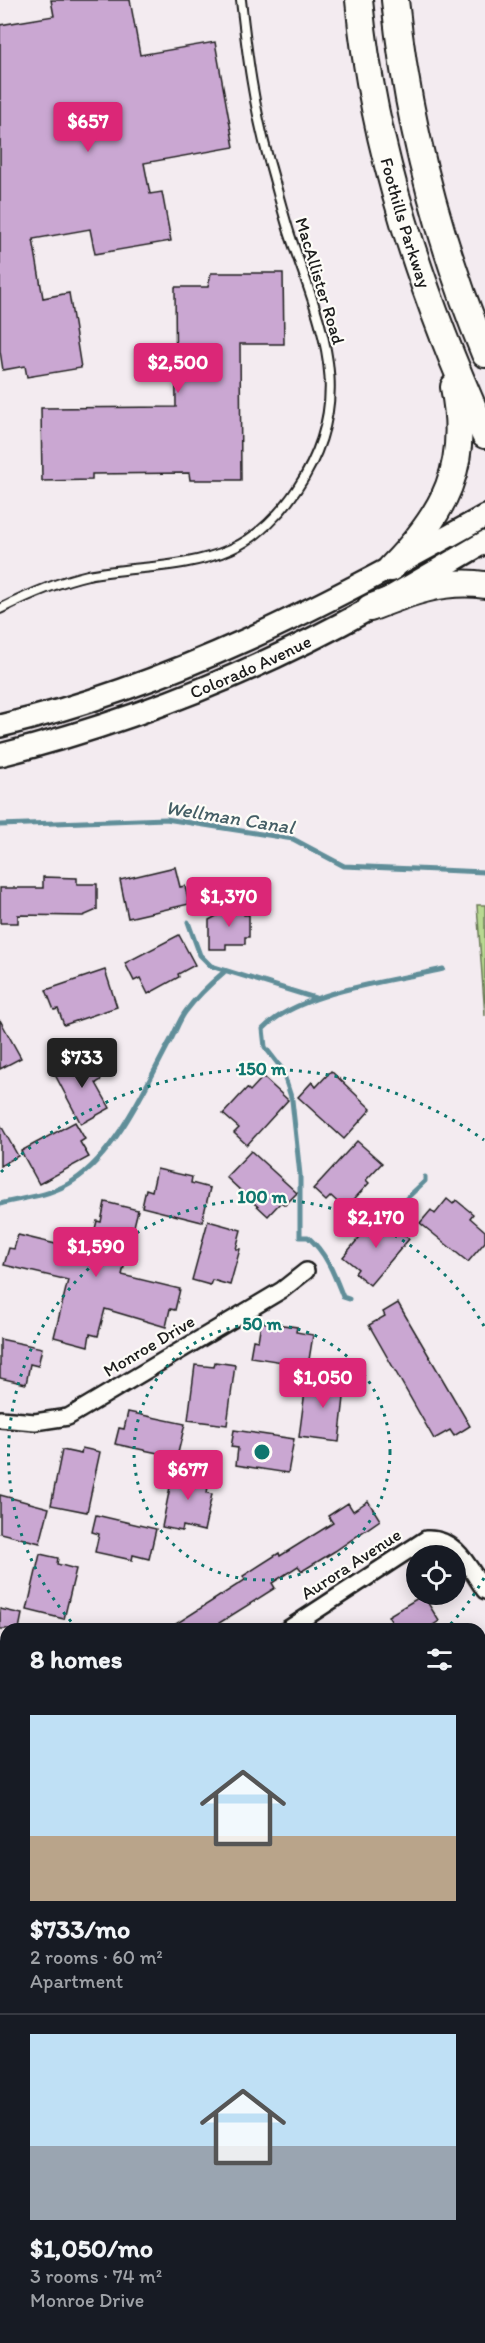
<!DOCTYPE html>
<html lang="en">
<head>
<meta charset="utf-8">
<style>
  :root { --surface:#171b24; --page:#20242c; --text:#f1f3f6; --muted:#9ea1a6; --line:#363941; --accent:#db2777 }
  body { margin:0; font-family:Itim,sans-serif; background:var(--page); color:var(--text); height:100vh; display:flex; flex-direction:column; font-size:22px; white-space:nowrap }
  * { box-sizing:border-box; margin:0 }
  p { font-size:20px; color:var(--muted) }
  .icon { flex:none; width:33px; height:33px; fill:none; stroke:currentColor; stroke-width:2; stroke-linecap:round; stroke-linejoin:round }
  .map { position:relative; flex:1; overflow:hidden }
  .details { position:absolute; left:0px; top:1623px; width:486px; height:720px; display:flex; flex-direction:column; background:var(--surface); border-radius:18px 18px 0 0; box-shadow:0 3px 15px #0003 }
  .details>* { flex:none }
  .buttons { position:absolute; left:406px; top:1545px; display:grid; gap:12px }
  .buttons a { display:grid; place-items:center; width:60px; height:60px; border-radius:50%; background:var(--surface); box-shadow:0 3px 15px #0003; font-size:30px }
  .price { position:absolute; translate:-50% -51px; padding:0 14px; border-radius:6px; background:var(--accent); color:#fff; font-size:20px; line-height:39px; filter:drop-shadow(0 2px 3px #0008) }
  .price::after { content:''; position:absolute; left:50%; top:36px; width:18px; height:14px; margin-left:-9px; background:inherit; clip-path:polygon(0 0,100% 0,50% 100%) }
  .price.selected { background:#222; color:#fff }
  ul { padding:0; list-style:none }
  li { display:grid; align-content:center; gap:12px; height:318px; padding:0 30px }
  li+li { border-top:2px solid var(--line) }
  li span { display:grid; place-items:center; height:186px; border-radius:0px; color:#555 }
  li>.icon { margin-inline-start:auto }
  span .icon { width:108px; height:108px; fill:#fffc; stroke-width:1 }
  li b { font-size:26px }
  h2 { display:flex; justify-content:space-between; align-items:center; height:72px; padding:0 30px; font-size:26px }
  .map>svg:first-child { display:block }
  .green { fill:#b8d891; stroke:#6a7a56; stroke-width:1.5 }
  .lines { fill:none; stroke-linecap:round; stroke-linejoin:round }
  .stream { stroke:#608e99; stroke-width:5 }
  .building { fill:#caa7d2; stroke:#1c1c1c; stroke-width:1.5 }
  .service-casing { stroke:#1c1c1c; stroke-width:12 }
  .minor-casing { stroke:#1c1c1c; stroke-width:20 }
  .secondary-casing { stroke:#1c1c1c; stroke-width:26 }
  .trunk-casing { stroke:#1c1c1c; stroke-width:30 }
  .service { stroke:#fdfcf7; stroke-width:8 }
  .minor { stroke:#fdfcf7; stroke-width:15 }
  .secondary { stroke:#fdfcf7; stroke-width:21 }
  .trunk { stroke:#fdfcf7; stroke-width:26 }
  .ring { fill:none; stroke:#0f766e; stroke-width:3; stroke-dasharray:3 6 }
  .labels { text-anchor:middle; stroke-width:4.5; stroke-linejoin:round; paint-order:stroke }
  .street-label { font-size:18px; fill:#1c1c1c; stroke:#fdfcf7 }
  .water-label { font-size:20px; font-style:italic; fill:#445e65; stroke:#fdfcf7 }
  .centre { fill:#0f766e; stroke:#fdfcf7; stroke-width:3 }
  .ring-label { font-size:18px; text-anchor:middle; font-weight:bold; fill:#0f766e; stroke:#fdfcf7; stroke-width:4.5; stroke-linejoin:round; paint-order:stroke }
</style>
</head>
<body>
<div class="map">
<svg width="485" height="2343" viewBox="0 0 485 2343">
  <rect width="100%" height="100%" fill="#f3ebf0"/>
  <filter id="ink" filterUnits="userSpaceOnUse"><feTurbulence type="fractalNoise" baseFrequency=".0167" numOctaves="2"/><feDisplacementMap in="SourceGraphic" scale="12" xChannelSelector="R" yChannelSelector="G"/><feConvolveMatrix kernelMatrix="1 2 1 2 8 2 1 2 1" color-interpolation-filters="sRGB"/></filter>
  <g filter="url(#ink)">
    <g class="green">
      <path d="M477 905H485V1016Z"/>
      <path d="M480 1639 485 1644V1712L480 1715Z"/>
      <path d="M480 1781 485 1789V2032L480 1976Z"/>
      <path d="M485 2035V2193L480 2202V2047Z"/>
      <path d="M232 2337H372L367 2343H225Z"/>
    </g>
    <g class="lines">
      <g class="stream">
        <path d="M0 825 166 819 293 839 344 866 485 872"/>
        <path d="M188 922 200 955 211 966 315 998"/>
        <path d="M0 1204C25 1197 51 1196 73 1181 116 1153 145 1088 169 1043 175 1033 179 1020 186 1011 197 996 210 984 224 972"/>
        <path d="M411 1233 405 1221 406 1199 425 1181V1177"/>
        <path d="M349 1299 343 1297C334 1274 327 1254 308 1237H300V1175L292 1100 282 1069 265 1047 263 1029C299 991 393 981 443 969"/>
        <path d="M480 1668 485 1665"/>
        <path d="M480 1877 485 1888"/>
        <path d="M480 2106 485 2099"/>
        <path d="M308 2343 314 2337"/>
      </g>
    </g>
    <g class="building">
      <path d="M51 0H130L140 55 215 42 234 147 144 163 150 194 162 192 171 241 95 254 90 229 33 239 43 298 69 293 81 368 27 377 25 366 3 370 0 351V25L54 16Z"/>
      <path d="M211 273H283L284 344H240L241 480H190L189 473 92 474V480L42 481 41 408 176 407 175 287H208Z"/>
      <path d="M175 867 180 887 185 886 189 904 128 918 120 880Z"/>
      <path d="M43 877 77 878V884H97V910L83 916 18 915V923H0V888H43Z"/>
      <path d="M244 901V915H249V937H245V944H226V949H209V920Z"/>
      <path d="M179 935 195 965 178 974 179 977 148 994 140 978 134 981 125 963Z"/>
      <path d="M105 970 117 1007 64 1025 58 1009 54 1010 46 990Z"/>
      <path d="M0 1020 21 1058 0 1069Z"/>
      <path d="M89 1057 101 1080 96 1083 110 1108 81 1124 52 1069 69 1060 72 1066Z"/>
      <path d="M331 1071 371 1109 344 1139 298 1097 312 1082 316 1087Z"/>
      <path d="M263 1077 288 1100 247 1145 234 1133 239 1128 223 1114 247 1088 250 1091Z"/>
      <path d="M75 1122 85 1139 80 1142 89 1157 39 1184 21 1151Z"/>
      <path d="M0 1124 18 1156 0 1166Z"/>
      <path d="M357 1141 382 1163 366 1180 369 1183 345 1209 331 1196 326 1201 313 1189Z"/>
      <path d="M251 1151 297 1193 285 1205 281 1202 268 1216 226 1177Z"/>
      <path d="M157 1169 192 1177 191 1183 210 1188 202 1222 142 1207 146 1189 152 1191Z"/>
      <path d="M447 1199 453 1204 456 1200 473 1214 470 1218 485 1231V1242L468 1262 420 1223 431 1210 435 1214Z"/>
      <path d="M105 1202 138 1210 122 1275 180 1289 175 1310 170 1309 166 1327 105 1309 98 1336 90 1334 88 1346 54 1337 68 1280 4 1265 9 1248 14 1249 18 1235 89 1252 97 1221 101 1222Z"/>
      <path d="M379 1214 409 1239 370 1285 355 1273 358 1269 343 1257Z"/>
      <path d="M208 1221 241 1230 236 1249H240L230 1285 212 1280 210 1285 192 1280Z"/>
      <path d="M398 1303 470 1426 454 1436 450 1430 434 1439 369 1325 385 1316 383 1312Z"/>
      <path d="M261 1322 297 1327 296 1332 313 1335 308 1366 250 1357 253 1340 258 1341Z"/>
      <path d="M0 1339 42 1348 38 1366 30 1364 26 1384 0 1378Z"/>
      <path d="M215 1362 235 1365 227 1425 188 1420 195 1365 214 1367Z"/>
      <path d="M307 1376 346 1380 339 1442 299 1437Z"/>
      <path d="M128 1412 185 1424 177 1457 115 1444 119 1428 124 1429Z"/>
      <path d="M234 1430 294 1439 288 1473 236 1465 238 1448 231 1447Z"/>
      <path d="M82 1448 100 1452 87 1512 51 1505 62 1450 81 1454Z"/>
      <path d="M174 1467 210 1474 207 1493 212 1494 204 1531 183 1526 182 1531 162 1527Z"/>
      <path d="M0 1495 49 1508 40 1543 0 1533Z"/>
      <path d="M368 1501 380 1520 335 1551 302 1571 298 1566 272 1583 275 1588 216 1625 206 1629H168L245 1580 243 1576 279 1553 280 1556 333 1523 328 1516 348 1503 353 1511Z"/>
      <path d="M96 1515 156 1529 149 1559 133 1555 132 1560 95 1552 99 1534 92 1532Z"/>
      <path d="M40 1554 58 1558 57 1564 76 1569 64 1619 27 1610Z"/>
      <path d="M423 1595 439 1621 427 1629H396L388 1616Z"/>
      <path d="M0 1609 22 1614 19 1629H0Z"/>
    </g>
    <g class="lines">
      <g class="service-casing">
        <path id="service" d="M0 609C28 595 57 582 88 575 136 566 186 569 231 549 257 538 282 512 297 489 358 397 321 327 290 235 282 210 276 185 269 161 254 108 247 54 241 0"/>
      </g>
      <g class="minor-casing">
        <g id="minor">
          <path d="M0 1419 35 1422 68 1417 282 1290 306 1271"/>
          <path d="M288 1629 426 1539C457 1537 469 1568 485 1591"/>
          <path d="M0 1805 6 1802"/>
          <path d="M0 2069 6 2071"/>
          <path d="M0 2316 6 2324"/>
          <path d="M16 2337 21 2343"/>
          <path d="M75 2343 82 2337"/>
        </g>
      </g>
      <g class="secondary-casing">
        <g id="secondary">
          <path d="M0 726C174 685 330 603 485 516"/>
          <path id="s1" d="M0 755C129 723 255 672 371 608 409 587 447 564 485 542"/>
        </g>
      </g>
      <g class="trunk-casing">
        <g id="trunk">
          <path id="s2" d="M359 0C373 152 423 297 485 435"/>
          <path d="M395 0C407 121 439 242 485 354"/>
          <path d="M391 568C445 513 470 466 454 387"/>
          <path d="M370 608C408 593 443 579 485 585"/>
        </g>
      </g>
      <use href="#service" class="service"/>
      <use href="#minor" class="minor"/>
      <use href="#secondary" class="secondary"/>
      <use href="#trunk" class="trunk"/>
    </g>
  </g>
  <g class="ring">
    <circle cx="262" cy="1452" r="128"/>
    <path d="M484 1578A255 255 0 0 1 447 1628M77 1628A255 255 0 1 1 484 1326"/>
    <path d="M1 1172A383 383 0 0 1 484 1140"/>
  </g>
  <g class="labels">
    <g class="street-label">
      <text dy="6" stroke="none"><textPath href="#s2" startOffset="228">Foothills Parkway</textPath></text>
      <text transform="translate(320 281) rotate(73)" y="6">MacAllister Road</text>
      <text dy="6" stroke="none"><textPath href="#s1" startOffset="266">Colorado Avenue</textPath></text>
      <text transform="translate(149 1346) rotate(-31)" y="6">Monroe Drive</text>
      <text transform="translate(351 1564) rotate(-33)" y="6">Aurora Avenue</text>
    </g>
    <g class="water-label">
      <text transform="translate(230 817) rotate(9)" y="7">Wellman Canal</text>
    </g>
  </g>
  <circle cx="262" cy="1452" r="9" class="centre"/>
  <g class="ring-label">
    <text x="262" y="1075">150 m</text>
    <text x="262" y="1203">100 m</text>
    <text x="262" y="1330">50 m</text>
  </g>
</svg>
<div class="buttons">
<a><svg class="icon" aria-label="locate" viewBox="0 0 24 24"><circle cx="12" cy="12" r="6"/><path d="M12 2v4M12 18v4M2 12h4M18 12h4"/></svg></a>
</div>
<b class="price" style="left:88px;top:153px">$657</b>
<b class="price" style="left:178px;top:394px">$2,500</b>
<b class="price" style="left:229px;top:928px">$1,370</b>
<b class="price selected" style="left:82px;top:1089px">$733</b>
<b class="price" style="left:376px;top:1249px">$2,170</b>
<b class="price" style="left:96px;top:1278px">$1,590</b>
<b class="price" style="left:323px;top:1409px">$1,050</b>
<b class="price" style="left:188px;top:1501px">$677</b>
<section class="details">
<h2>8 homes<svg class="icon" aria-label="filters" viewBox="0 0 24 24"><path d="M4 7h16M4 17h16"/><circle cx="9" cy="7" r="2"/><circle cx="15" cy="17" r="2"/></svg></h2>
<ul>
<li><span style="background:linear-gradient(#bfe0f5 65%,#b9a48a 0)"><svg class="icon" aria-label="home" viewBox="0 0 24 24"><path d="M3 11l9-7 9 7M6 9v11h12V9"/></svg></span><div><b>$733/mo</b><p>2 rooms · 60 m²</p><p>Apartment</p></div></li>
<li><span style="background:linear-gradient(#bfe0f5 60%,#9aa5b1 0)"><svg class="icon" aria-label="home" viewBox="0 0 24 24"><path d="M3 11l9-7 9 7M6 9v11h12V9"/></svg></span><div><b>$1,050/mo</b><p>3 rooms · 74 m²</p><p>Monroe Drive</p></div></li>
</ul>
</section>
</div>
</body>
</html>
